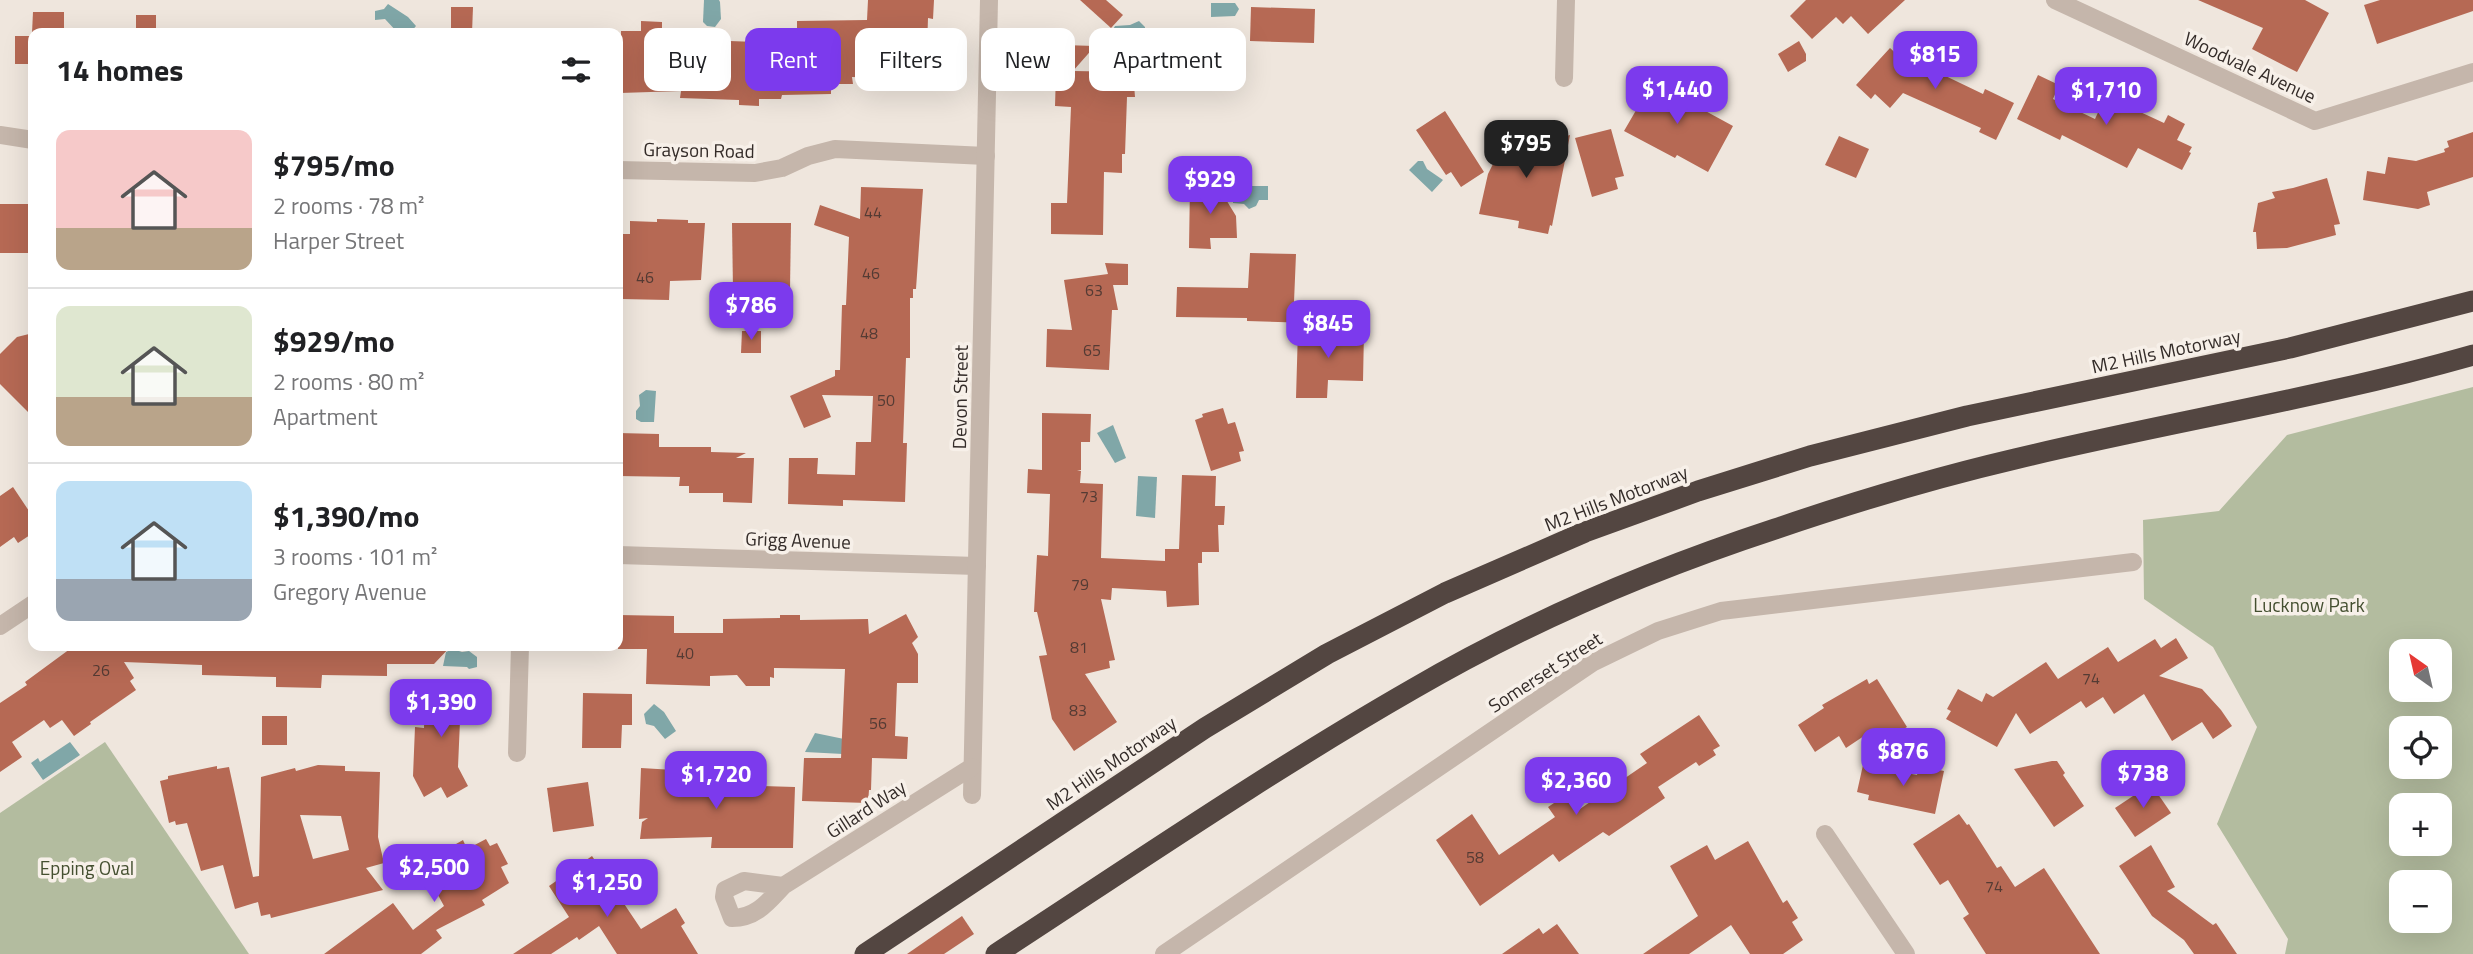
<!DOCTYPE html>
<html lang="en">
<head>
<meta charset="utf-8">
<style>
  :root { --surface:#fff; --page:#f2f2f2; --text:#202124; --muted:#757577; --line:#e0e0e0; --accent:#7c3aed }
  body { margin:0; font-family:"Titillium Web",sans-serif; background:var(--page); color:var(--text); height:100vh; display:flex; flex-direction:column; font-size:26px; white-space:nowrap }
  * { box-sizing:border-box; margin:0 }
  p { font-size:23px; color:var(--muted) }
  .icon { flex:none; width:38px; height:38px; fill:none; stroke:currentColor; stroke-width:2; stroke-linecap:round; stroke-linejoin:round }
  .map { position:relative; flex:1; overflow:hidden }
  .drawer { position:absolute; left:28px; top:28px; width:595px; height:623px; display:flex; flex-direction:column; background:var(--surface); border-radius:14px; box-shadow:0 7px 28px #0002 }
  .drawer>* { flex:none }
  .hud { position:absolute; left:644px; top:28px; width:665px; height:63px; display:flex; gap:14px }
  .needle { width:46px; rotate:326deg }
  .fabs { position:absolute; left:2389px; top:639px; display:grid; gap:14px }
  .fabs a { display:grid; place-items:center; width:63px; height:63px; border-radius:14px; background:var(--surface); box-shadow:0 7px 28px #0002; font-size:35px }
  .price { position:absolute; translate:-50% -60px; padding:0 16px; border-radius:14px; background:var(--accent); color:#fff; font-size:23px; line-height:46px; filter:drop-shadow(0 2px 4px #0008) }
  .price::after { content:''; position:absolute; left:50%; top:42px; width:21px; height:16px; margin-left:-10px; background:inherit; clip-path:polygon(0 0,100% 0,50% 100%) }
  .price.current { background:#222; color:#fff }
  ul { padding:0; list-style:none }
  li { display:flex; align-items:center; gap:21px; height:175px; padding:0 28px }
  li+li { border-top:2px solid var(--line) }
  li span { display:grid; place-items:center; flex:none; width:196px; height:140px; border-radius:14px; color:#555 }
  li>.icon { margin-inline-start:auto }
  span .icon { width:84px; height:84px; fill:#fffc; stroke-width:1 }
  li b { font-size:30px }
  h2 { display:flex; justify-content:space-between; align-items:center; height:84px; padding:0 28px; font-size:30px }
  .pill { padding:0 24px; border-radius:14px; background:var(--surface); box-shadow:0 7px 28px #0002; font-size:24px; line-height:63px }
  .pill.current { background:var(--accent); color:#fff }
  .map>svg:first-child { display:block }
  .green { fill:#b3bc9f; fill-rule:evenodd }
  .water { fill:#80a7a8 }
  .building { fill:#b66954; fill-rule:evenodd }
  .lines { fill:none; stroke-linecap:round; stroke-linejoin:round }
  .street { stroke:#c5b6ab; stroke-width:18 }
  .highway { stroke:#534641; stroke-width:21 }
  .labels { text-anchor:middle; stroke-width:7; stroke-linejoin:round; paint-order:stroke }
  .number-label { font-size:16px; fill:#543b34 }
  .street-label { font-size:19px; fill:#342c29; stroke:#f7f0e9 }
  .park-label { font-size:19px; fill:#444f30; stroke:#f7f0e9 }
</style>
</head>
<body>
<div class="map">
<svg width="2473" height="954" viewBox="0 0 2473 954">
  <rect width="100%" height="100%" fill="#efe6dd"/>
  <g class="green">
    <path d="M2473 387V954H2285L2288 939 2217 824 2257 727 2213 647 2144 599 2143 520 2219 511 2287 435ZM2401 651H2440V690H2401ZM2440 728V766H2401V728ZM2401 805H2440V844H2401ZM2401 882H2440V920H2401Z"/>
    <path d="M105 742 249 954H0V813Z"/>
  </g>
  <g class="water">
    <path d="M704 0H719L720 2 721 19 715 27 707 26 703 22Z"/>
    <path d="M1211 3H1235L1239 9 1235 16 1211 17Z"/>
    <path d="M388 4 408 17 416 26 410 33H398L385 19 375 20V11L384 9Z"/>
    <path d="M1139 21 1145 27V34L1142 38 1114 37 1111 33 1115 26 1130 25Z"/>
    <path d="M1418 161H1423L1427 169 1443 180 1432 192 1409 170Z"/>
    <path d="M1233 186H1268V200H1259L1256 206 1249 209 1244 204 1233 203Z"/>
    <path d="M646 390 656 391 654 422H641L636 419V411L640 406 639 395Z"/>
    <path d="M1113 425 1126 458 1115 463 1097 433Z"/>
    <path d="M1138 476 1157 477 1155 518 1136 516Z"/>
    <path d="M453 649 462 652 469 651 477 657V667L469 669 467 667 443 666 446 652Z"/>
    <path d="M654 704 664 712 676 731 665 739 654 726 646 724 644 714Z"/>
    <path d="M815 733 844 739 843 754 805 752Z"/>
    <path d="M70 742 80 755 43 780 31 763 38 758 40 762Z"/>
  </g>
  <g class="building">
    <path d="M868 0H934L933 19 928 18 926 79 852 77 853 84H831V94L782 95 781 99H759V106L739 105V100L680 98 681 91 620 93 621 31H641V21L662 22V33H677V39L756 42 757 29 797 30V21L867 20Z"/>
    <path d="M1080 0H1106L1123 15 1111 28Z"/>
    <path d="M1806 0H1905L1868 34 1851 16 1843 24 1836 17 1812 39 1790 16Z"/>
    <path d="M2198 0H2305L2329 13 2297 72 2252 49 2263 28Z"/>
    <path d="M2380 0H2473V11L2377 44 2364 5Z"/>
    <path d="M451 7H473L472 33H451Z"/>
    <path d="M1251 7 1315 9 1314 43 1250 41Z"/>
    <path d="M33 12H64V33H32Z"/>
    <rect x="136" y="15" width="20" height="18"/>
    <rect x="15" y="36" width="18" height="28"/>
    <path d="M1799 41 1806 54V61L1788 72 1778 54Z"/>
    <path d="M1063 45 1095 46 1073 71 1133 72 1135 97H1127L1125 154H1122V173L1104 172 1103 235 1051 234V203H1067L1071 107 1055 106 1056 73 1060 74V70H1063Z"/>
    <path d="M1919 47 1936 63 1931 69 1983 94 1985 89 2014 103 1996 140 1979 132 1981 128 1903 93 1890 108 1875 94 1871 99 1856 85 1890 48 1905 62Z"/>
    <path d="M2038 75 2059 85 2053 99 2095 119 2108 91 2125 99 2123 104 2164 123 2168 115 2185 124 2177 140 2192 147 2189 152 2191 153 2182 170 2138 148 2127 168 2062 135 2060 140 2017 119Z"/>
    <path d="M1643 77 1733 126 1708 172 1677 155 1675 158 1624 131 1642 100 1633 95Z"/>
    <path d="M1445 111 1484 172 1461 187 1451 172 1446 175 1416 130Z"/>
    <path d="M1513 124 1534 128 1533 134 1556 139 1570 135 1552 226 1550 225 1548 234 1518 228 1519 221 1479 214 1488 174 1503 144 1508 145Z"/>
    <path d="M1611 129 1624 176 1615 178 1618 189 1592 197 1575 138Z"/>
    <path d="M2473 132V177L2427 192 2430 205 2418 209 2363 200 2367 171 2385 174 2388 157 2416 161 2445 152 2444 149 2449 147 2447 141Z"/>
    <path d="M1839 136 1869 149 1856 178 1825 165Z"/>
    <path d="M2327 178 2340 224 2334 225 2336 235 2287 248 2257 249 2256 232H2253L2258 203 2275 198 2272 192 2293 188Z"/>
    <path d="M1222 184V193L1236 216 1237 238H1210L1211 249 1189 248 1190 185Z"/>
    <path d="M861 187 923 189 916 289H913V298H910V358H906L903 443H907L905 502 843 500V506L788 504 789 458H818L817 474 855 475 856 442H871L873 396 822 395 831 417 804 428 790 396 835 376V370H840L842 305H846L849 237 814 225 820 205 860 219Z"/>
    <rect x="0" y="204" width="33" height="49"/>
    <path d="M657 219 688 220V223H705L701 280 670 281 669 300 621 299V256H618V234H630V221L657 222Z"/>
    <path d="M732 223H791L790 290H733Z"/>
    <path d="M1250 253 1296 254 1294 302 1311 303V323L1247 321V318L1176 317 1177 287 1248 288Z"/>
    <path d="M1105 263 1128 264V285H1113L1118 310H1112L1109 370 1046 367 1047 329 1072 330 1064 280 1108 274Z"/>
    <path d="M1298 329 1364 331 1363 381 1328 380 1327 398H1296Z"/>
    <path d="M742 331H761V353H741Z"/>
    <path d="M33 333V417L0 384V354L17 337Z"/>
    <path d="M1223 408 1228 424 1235 422 1244 451 1239 452 1241 461 1211 471 1195 420 1203 417 1202 414Z"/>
    <path d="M1042 413 1091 414 1090 442H1081V470L1077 471H1081L1080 483 1103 484 1101 558 1165 561V549H1179L1182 475 1216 476 1215 506H1225L1224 525H1218L1219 552H1202V563H1198L1199 605 1167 607 1166 591 1112 588 1111 600 1101 599 1115 660 1109 661 1110 668 1085 674 1117 722 1074 751 1052 719 1039 656 1047 655 1037 612H1034L1037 555 1048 556 1050 494 1027 493 1028 469 1042 470Z"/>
    <path d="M618 433 659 434V447H711V452L746 453 736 458H754L752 503 723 502V493H689V486H679L680 477 618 476Z"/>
    <path d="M13 487 33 517V533L18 543 14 537 0 547V496Z"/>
    <path d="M906 614 918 637 912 643 918 654V683H897L895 736 908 737 907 759 872 758 871 790H869L868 803 802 801 804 758H841L845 669 774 668V678L770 677V686H746L737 675 710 676V686L646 684 647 649H618V615L674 616V633H723V619L780 618V615H800V620L868 619 869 634Z"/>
    <path d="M2176 638 2188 658 2159 676 2202 689 2221 710 2232 726 2213 739 2202 722 2172 741 2144 694 2114 714 2103 697 2086 708 2081 701 2030 734 2016 713 1997 747 1946 719 1951 711 1947 709 1958 689 1982 702 1986 693 1993 697 2046 662 2058 679 2108 647 2118 662 2155 639 2161 648Z"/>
    <path d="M74 646H113L114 648V646H451L434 664H387V676L322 675 321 688 276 687V677L202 675V665L124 662 134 678 130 681 136 690 90 722 91 724 74 736 62 720 50 728 44 720 12 742 22 757 0 772V703L27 685 25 682Z"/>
    <path d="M1867 679 1869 684 1877 679 1907 727 1866 752 1870 732 1846 748 1839 736 1815 752 1798 725 1824 708 1822 705Z"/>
    <path d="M425 683 468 684 467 721H460L458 767 468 786 447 798 441 787 424 797 413 776 415 727 424 728Z"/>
    <path d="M583 693 632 694V725H622L621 748H582Z"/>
    <path d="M1699 715 1720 746 1713 750 1716 755 1699 766 1696 762 1658 787 1665 798 1609 836 1603 832 1559 862 1553 854 1480 906 1436 840 1472 814 1499 855 1555 817 1548 807 1566 795 1577 811 1647 763 1640 754Z"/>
    <rect x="262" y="716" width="25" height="29"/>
    <path d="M2052 761H2057L2065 773 2063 775 2084 806 2054 827 2014 769Z"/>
    <path d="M318 765 345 766V771L380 772 378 837 384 863 366 868 383 890 271 918 270 914 261 916 258 902 235 909 223 865 201 871 187 823 176 825 175 821 169 823 160 781 168 779V776L217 766V769L229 767 253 877 259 876 261 777 295 768 296 771ZM300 815 341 816 349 850 313 859Z"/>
    <path d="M1863 765 1917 775 1919 766 1944 771 1935 814 1868 800 1869 795 1857 792Z"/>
    <path d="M641 768 674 770 673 777 726 778 725 785 795 787 793 848H711L712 837 640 839 642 822 648 818 639 819Z"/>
    <path d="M588 782 594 826 553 832 547 788Z"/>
    <path d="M2151 784 2171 813 2135 837 2115 808Z"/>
    <path d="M1959 814 1967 825 1969 824 1997 868 2001 866 2015 887 2044 868 2100 954H1986L1963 918 1969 914 1948 880 1940 885 1913 844Z"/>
    <path d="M486 839 490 846 497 843 508 864 501 867 509 883 482 900 485 905 436 930 442 938 421 954H324L393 903 413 930 444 906 432 884 435 882 431 874 447 862 442 852 463 840 467 849Z"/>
    <path d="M1748 841 1783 903 1787 900 1798 918 1792 922 1803 940 1783 954H1750L1731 925 1689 954H1643L1698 916 1670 866 1707 845 1715 860Z"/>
    <path d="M2151 845 2175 887 2167 891 2213 925 2216 923 2237 954H2194L2184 940 2152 916 2119 866Z"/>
    <path d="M592 856 641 929 676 908 685 923 681 926 698 954H617L599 926 579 940 577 937 551 954H513L569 917 549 886Z"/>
    <path d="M962 916 974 934 944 954H907Z"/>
    <path d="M1557 924 1579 954H1502L1539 928 1543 934Z"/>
  </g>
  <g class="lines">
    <g class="street">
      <path d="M2055 0 2315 121 2473 72"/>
      <path d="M1564 78 1566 0"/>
      <path d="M0 135 33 140"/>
      <path d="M618 170 755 173 782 168 808 156 835 149 986 156"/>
      <path d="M618 555 977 566"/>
      <path d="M0 626 33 604"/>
      <path d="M517 753 520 646"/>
      <path d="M972 795 989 0"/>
      <path d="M1825 834 1906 954"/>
      <path d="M783 886 744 881 725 890 724 897 732 918C756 918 768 902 783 886L972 767"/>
      <path d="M1164 954 1592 663 1658 631 1721 611 2133 562"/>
    </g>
    <g class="highway">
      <path d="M865 954 1205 728 1327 654 1445 593 1585 532 1698 491 1810 456 1967 416 2290 348 2473 301"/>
      <path d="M996 954C1134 864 1270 771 1413 689 1526 623 1650 570 1775 529 1854 502 1934 478 2015 459 2168 422 2322 398 2473 355"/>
    </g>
  </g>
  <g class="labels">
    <g class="number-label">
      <text x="873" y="218">44</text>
      <text x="871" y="279">46</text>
      <text x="645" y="283">46</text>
      <text x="1094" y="296">63</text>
      <text x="869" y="339">48</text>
      <text x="1092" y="356">65</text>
      <text x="886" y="406">50</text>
      <text x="1089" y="502">73</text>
      <text x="1080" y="590">79</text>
      <text x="1079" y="653">81</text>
      <text x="685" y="659">40</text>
      <text x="101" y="676">26</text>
      <text x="2091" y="684">74</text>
      <text x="1078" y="716">83</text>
      <text x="878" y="729">56</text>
      <text x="1475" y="863">58</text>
      <text x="1994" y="892">74</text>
    </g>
    <g class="street-label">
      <text transform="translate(2250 67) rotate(25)" y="7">Woodvale Avenue</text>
      <text transform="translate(699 150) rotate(1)" y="7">Grayson Road</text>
      <text transform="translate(2166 351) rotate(-12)" y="7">M2 Hills Motorway</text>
      <text transform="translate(960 397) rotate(-89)" y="7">Devon Street</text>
      <text transform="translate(1616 498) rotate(-21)" y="7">M2 Hills Motorway</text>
      <text transform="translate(798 540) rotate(2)" y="7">Grigg Avenue</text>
      <text transform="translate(1545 672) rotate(-33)" y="7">Somerset Street</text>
      <text transform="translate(1111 763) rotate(-34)" y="7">M2 Hills Motorway</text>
      <text transform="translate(866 809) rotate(-33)" y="7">Gillard Way</text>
    </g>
    <g class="park-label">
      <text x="2309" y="612">Lucknow Park</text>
      <text x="87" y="875">Epping Oval</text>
    </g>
  </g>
</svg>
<div class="fabs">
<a><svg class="needle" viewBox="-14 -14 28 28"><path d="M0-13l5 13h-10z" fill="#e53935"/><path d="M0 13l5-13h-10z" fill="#757577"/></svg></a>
<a><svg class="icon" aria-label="locate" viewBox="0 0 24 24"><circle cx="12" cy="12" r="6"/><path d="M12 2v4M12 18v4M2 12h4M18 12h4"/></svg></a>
<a>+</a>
<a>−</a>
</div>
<b class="price" style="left:1935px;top:91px">$815</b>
<b class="price" style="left:1677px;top:126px">$1,440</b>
<b class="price" style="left:2106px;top:127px">$1,710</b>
<b class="price current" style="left:1526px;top:180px">$795</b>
<b class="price" style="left:1210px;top:216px">$929</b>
<b class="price" style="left:751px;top:342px">$786</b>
<b class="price" style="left:1328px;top:360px">$845</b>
<b class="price" style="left:441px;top:739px">$1,390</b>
<b class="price" style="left:1903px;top:788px">$876</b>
<b class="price" style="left:2143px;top:810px">$738</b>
<b class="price" style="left:716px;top:811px">$1,720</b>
<b class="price" style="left:1576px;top:817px">$2,360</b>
<b class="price" style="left:434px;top:904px">$2,500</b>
<b class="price" style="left:607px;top:919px">$1,250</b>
<div class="hud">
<a class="pill">Buy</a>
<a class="pill current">Rent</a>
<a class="pill">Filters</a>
<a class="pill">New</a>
<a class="pill">Apartment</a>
</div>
<section class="drawer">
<h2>14 homes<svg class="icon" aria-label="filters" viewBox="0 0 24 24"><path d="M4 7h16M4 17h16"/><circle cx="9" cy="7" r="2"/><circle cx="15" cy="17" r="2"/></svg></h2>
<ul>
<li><span style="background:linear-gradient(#f6c9c9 70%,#b9a48a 0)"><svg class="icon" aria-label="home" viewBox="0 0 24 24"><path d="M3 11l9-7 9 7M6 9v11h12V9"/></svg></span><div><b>$795/mo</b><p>2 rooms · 78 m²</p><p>Harper Street</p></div></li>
<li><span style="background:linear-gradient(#dfe7d0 65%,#b9a48a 0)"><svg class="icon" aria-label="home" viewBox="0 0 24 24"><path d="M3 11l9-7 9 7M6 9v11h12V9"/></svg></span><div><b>$929/mo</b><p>2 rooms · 80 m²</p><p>Apartment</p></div></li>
<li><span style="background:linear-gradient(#bfe0f5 70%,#9aa5b1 0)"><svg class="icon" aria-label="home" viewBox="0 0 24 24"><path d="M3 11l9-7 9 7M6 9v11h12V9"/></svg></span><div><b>$1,390/mo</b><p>3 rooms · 101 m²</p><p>Gregory Avenue</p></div></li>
</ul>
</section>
</div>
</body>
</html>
